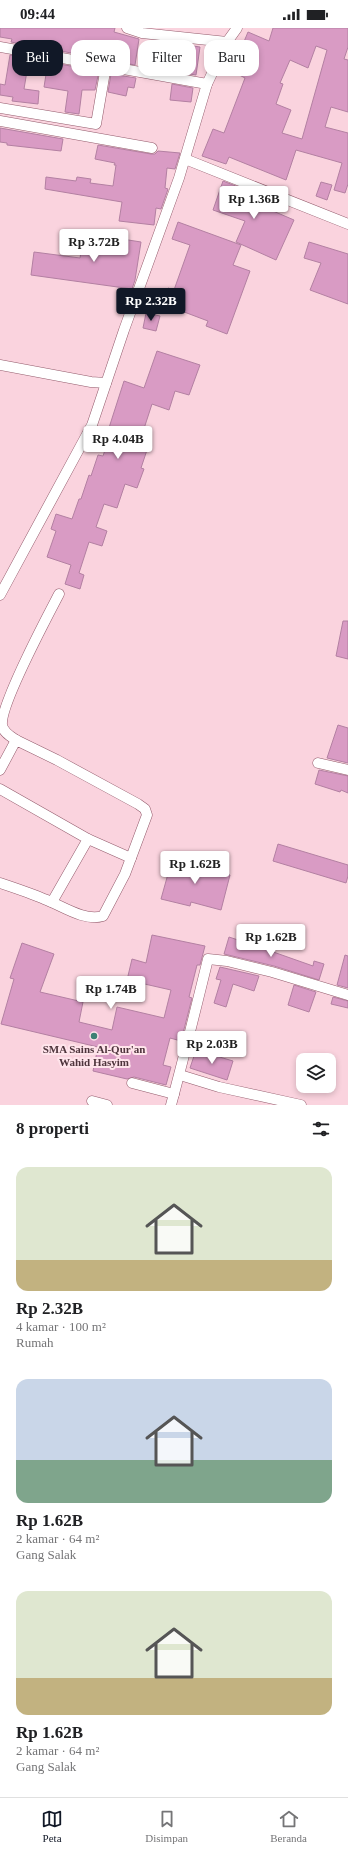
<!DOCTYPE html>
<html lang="id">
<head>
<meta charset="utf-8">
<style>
  :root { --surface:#fff; --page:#f6f6f6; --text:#202124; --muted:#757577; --line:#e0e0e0; --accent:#111827 }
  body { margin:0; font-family:"Times New Roman",serif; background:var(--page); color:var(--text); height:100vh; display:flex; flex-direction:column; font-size:15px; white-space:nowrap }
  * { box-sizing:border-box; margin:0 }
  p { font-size:13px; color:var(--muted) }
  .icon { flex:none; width:22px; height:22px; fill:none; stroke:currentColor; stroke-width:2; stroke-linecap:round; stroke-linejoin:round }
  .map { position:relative; height:1077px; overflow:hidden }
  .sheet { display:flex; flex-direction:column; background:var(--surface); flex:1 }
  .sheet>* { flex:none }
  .hud { position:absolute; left:12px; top:12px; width:324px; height:36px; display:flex; gap:8px }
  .fabs { position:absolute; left:296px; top:1025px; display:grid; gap:8px }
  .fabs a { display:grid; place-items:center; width:40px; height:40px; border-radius:8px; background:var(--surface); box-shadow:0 2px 6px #0003; font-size:20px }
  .price { position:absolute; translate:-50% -34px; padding:0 9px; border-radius:4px; background:#fff; color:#222; font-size:13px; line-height:26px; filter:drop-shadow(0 1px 2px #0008) }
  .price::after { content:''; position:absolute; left:50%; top:24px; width:12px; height:9px; margin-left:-6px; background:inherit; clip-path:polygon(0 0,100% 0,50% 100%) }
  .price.current { background:var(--accent); color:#fff }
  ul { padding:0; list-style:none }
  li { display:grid; align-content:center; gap:8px; height:212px; padding:0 16px }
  li span { display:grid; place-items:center; height:124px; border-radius:12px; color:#555 }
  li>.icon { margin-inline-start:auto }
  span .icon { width:72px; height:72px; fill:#fffc; stroke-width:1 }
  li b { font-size:17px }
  h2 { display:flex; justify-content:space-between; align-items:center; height:48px; padding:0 16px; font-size:17px }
  .tag { padding:0 14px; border-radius:12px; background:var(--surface); box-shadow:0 2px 6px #0003; font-size:14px; line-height:36px }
  .tag.current { background:var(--accent); color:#fff }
  .status { display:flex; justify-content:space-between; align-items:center; height:28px; padding:0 20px; background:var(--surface); direction:ltr }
  .status svg { height:11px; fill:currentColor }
  .dock { display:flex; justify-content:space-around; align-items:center; height:56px; border-top:1px solid var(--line); background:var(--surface); font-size:11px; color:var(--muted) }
  .dock a { display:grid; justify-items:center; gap:2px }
  .dock .current { color:var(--accent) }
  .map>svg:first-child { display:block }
  .building { fill:#d99bc4; stroke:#b380a2; fill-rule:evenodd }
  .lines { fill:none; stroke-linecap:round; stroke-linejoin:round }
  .minor-casing { stroke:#935b6c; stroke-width:11 }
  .minor { stroke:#fff; stroke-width:10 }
  .poi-dot { fill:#3d8175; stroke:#ffe4eb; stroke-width:1.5 }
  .labels { text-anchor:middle; stroke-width:4; stroke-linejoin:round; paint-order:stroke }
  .poi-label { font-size:11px; font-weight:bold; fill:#4e343c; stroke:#ffe4eb }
</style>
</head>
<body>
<div class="status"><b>09:44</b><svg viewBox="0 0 49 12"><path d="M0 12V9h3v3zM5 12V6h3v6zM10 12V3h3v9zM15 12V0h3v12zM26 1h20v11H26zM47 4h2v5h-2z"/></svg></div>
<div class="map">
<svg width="348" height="1077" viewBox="0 0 348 1077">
  <rect width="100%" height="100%" fill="#fad3de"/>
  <g class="building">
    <path d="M0 0H115L114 4 139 11 135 37 50 21V17L31 14V18L11 14 12 11 0 9Z"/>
    <path d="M273 0H348V19L344 31 348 32V84L331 79 325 99 348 105V156L345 165 334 162 342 135 296 122 286 152 229 129 226 136 202 128 213 101 224 105 245 50 228 41 235 26 238 28 248 4 269 13ZM316 18 327 22 302 111 282 105 291 82 276 76 283 56 280 55 290 32 308 40Z"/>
    <path d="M174 15 200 19 196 47 171 43Z"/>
    <path d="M10 27 29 31 24 61 39 63 38 76 12 73 13 69 0 67V56L5 57Z"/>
    <path d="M48 34 99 43 95 62H82L79 86 65 84 68 63 44 59Z"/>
    <path d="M111 46 136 50 134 60 128 59 126 68 108 64Z"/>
    <path d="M172 56 193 60 191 74 170 72Z"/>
    <path d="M0 100 63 111 61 123 7 117V115L0 114Z"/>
    <path d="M98 117 151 126H155L158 123 180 125 175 141 167 140 165 160 168 161 167 164 161 181 156 180 154 197 119 193 122 174 45 161 46 149 76 153 77 149 91 151 90 155 113 158 116 137H114L115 135 95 131Z"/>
    <path d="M223 153 269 171 266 180 294 192 276 232 236 214 245 193 213 182Z"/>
    <path d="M321 154 332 157 327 172 316 168Z"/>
    <path d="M178 194 241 217 233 237 250 243 227 306 206 298 208 293 163 276 168 260 174 262 190 217 172 211Z"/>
    <path d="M84 205 141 214 135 252 132 261 31 247 34 224 80 230Z"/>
    <path d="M309 214 348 226V276L310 262 321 235 304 230Z"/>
    <path d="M146 285 160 288 156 303 143 300Z"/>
    <path d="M157 323 200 337 189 367 175 363 169 382 152 376 138 419 147 422 141 440 144 441 137 460 125 456 117 480 104 476 96 499 107 503 102 518 89 514 79 545 84 547 80 561 65 556 71 537 47 529 56 503 51 501 56 486 72 491 79 471H81L89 447 91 448 98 427 103 428 110 407 107 406 124 353 144 360Z"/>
    <path d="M343 593H348V631L336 628Z"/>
    <path d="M338 697 348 700V735L327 730Z"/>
    <path d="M319 742 348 748V765L341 762 340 764 315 756Z"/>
    <path d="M278 816 348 837V848L346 855 273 833Z"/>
    <path d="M173 828 201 836 200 839 230 847 221 882 191 874 190 878 161 871Z"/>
    <path d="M152 907 205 918 200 937H197L189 969 192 970 181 1013 170 1010 163 1037 171 1039 166 1057 134 1049 127 1051 93 1043 98 1019 1 996 14 951 10 950 22 915 54 926 40 964 83 974 79 994 112 1002 117 979 164 990 171 962 127 952 132 931 146 935Z"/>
    <path d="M229 909 244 914 245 911 263 916 262 920 313 938 314 933 324 936 319 952 274 938 224 926Z"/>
    <path d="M345 927 348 928V960L337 957Z"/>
    <path d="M220 939 259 948 254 963 233 956 226 979 214 975 221 952 216 951Z"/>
    <path d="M294 957 316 964 309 984 288 977Z"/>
    <path d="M333 969 348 973V980L331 976Z"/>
    <path d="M196 1022 233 1033 227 1052 190 1040Z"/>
  </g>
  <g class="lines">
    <g class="minor-casing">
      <g id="minor">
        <path d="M127 0 142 5 227 14"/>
        <path d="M0 19 207 56"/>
        <path d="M0 80 96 96 106 38"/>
        <path d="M0 93 152 120"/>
        <path d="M185 131 348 196"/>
        <path d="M0 337 91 354 106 355"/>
        <path d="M0 567 92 397 124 302 179 150 207 56 227 14 237 0"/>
        <path d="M16 712C10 708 3 704 2 697 0 677 47 589 59 566"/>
        <path d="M318 735 348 742"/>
        <path d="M0 742 16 712 57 732 138 776 145 781 147 787 125 846 103 888C84 894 61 877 44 871 30 865 15 860 0 855"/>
        <path d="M0 761 88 811 52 874"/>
        <path d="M88 811 131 830"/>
        <path d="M180 1047 219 1059 301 1077"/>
        <path d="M132 1055 174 1066"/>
        <path d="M92 1073 107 1077"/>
        <path d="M171 1077C184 1029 196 980 208 931L227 933 272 944 348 967"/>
      </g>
    </g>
    <use href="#minor" class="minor"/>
  </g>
  <circle class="poi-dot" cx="94" cy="1008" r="4"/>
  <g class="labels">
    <g class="poi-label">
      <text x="94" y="1025">SMA Sains Al-Qur'an<tspan x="94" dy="13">Wahid Hasyim</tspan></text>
    </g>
  </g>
</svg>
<div class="fabs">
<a><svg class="icon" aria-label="layers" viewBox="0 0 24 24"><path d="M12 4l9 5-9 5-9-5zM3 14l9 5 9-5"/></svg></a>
</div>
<b class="price" style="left:254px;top:192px">Rp 1.36B</b>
<b class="price" style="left:94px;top:235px">Rp 3.72B</b>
<b class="price current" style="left:151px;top:294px">Rp 2.32B</b>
<b class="price" style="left:118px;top:432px">Rp 4.04B</b>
<b class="price" style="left:195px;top:857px">Rp 1.62B</b>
<b class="price" style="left:271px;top:930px">Rp 1.62B</b>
<b class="price" style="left:111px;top:982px">Rp 1.74B</b>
<b class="price" style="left:212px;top:1037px">Rp 2.03B</b>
<div class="hud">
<a class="tag current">Beli</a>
<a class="tag">Sewa</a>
<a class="tag">Filter</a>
<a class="tag">Baru</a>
</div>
</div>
<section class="sheet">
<h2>8 properti<svg class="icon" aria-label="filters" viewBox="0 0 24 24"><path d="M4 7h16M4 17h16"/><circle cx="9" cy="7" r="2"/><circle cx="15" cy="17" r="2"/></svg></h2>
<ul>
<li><span style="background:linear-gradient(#dfe7d0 75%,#c2b280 0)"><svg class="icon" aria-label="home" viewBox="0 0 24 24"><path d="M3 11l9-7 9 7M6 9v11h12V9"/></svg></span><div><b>Rp 2.32B</b><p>4 kamar · 100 m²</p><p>Rumah</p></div></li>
<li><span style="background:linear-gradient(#c9d6e8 65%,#7fa58c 0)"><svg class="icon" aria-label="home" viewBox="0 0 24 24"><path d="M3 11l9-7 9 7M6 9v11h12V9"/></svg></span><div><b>Rp 1.62B</b><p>2 kamar · 64 m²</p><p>Gang Salak</p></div></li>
<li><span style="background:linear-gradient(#dfe7d0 70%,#c2b280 0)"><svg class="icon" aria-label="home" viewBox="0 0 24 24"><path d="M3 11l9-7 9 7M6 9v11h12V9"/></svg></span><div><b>Rp 1.62B</b><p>2 kamar · 64 m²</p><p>Gang Salak</p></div></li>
</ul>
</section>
<nav class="dock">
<a class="current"><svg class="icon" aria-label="map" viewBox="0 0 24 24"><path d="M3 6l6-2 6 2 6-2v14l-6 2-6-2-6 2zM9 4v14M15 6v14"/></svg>Peta</a>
<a><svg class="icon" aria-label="saved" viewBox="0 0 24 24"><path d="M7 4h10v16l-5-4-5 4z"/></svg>Disimpan</a>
<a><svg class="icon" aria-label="home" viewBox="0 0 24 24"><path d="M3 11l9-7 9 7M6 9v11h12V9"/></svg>Beranda</a>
</nav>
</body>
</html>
